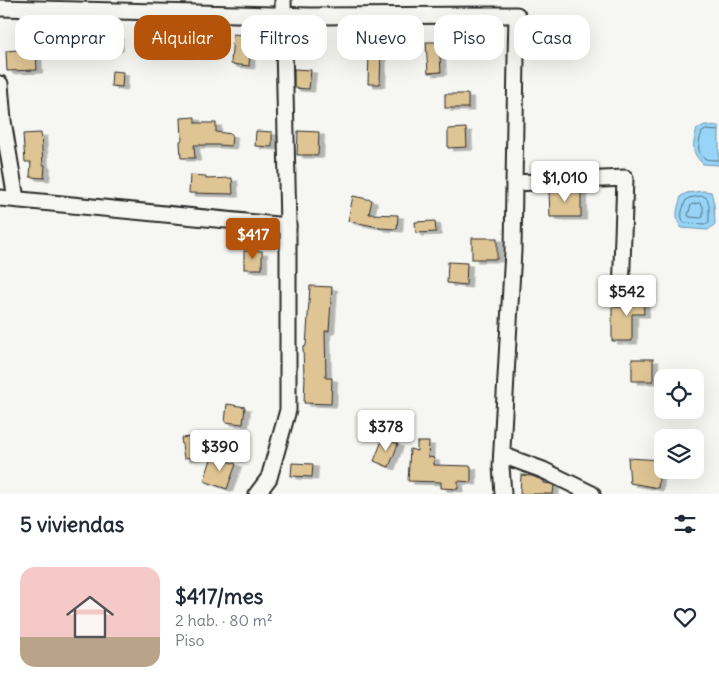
<!DOCTYPE html>
<html lang="es">
<head>
<meta charset="utf-8">
<style>
  :root { --surface:#fff; --page:#f2f2f3; --text:#1f2937; --muted:#747a83; --line:#e0e1e3; --accent:#b45309 }
  body { margin:0; font-family:Delius,sans-serif; background:var(--page); color:var(--text); height:100vh; display:flex; flex-direction:column; font-size:19px; white-space:nowrap }
  * { box-sizing:border-box; margin:0 }
  p { font-size:16px; color:var(--muted) }
  .icon { flex:none; width:28px; height:28px; fill:none; stroke:currentColor; stroke-width:2; stroke-linecap:round; stroke-linejoin:round }
  .map { position:relative; height:494px; overflow:hidden }
  .details { display:flex; flex-direction:column; background:var(--surface); flex:1 }
  .details>* { flex:none }
  .guide { position:absolute; left:15px; top:15px; width:690px; height:45px; display:flex; gap:10px }
  .fabs { position:absolute; left:654px; top:369px; display:grid; gap:10px }
  .fabs a { display:grid; place-items:center; width:50px; height:50px; border-radius:10px; background:var(--surface); box-shadow:0 5px 20px #0002; font-size:25px }
  .price { position:absolute; translate:-50% -42px; padding:0 11px; border-radius:5px; background:#fff; color:#222; font-size:16px; line-height:32px; filter:drop-shadow(0 1px 2px #0008) }
  .price::after { content:''; position:absolute; left:50%; top:30px; width:15px; height:11px; margin-left:-8px; background:inherit; clip-path:polygon(0 0,100% 0,50% 100%) }
  .price.current { background:var(--accent); color:#fff }
  ul { padding:0; list-style:none }
  li { display:flex; align-items:center; gap:15px; height:125px; padding:0 20px }
  li+li { border-top:1px solid var(--line) }
  li span { display:grid; place-items:center; flex:none; width:140px; height:100px; border-radius:15px; color:#555 }
  li>.icon { margin-inline-start:auto }
  span .icon { width:60px; height:60px; fill:#fffc; stroke-width:1 }
  li b { font-size:21px }
  h2 { display:flex; justify-content:space-between; align-items:center; height:60px; padding:0 20px; font-size:21px }
  .pill { padding:0 18px; border-radius:15px; background:var(--surface); box-shadow:0 5px 20px #0002; font-size:18px; line-height:45px }
  .pill.current { background:var(--accent); color:#fff }
  .map>svg:first-child { display:block }
  .water { fill:#97d5f8; stroke:#6c91a6 }
  .lines { fill:none; stroke-linecap:round; stroke-linejoin:round }
  .shore { stroke:#566f7d; stroke-width:1 }
  .building { fill:#dfc594; stroke:#2b2b2b; filter:url(#shadow) }
  .minor-casing { stroke:#2b2b2b; stroke-width:19 }
  .minor { stroke:#f6f6f2; stroke-width:15 }
</style>
</head>
<body>
<div class="map">
<svg width="719" height="494" viewBox="0 0 719 494">
  <defs>
    <filter id="shadow"><feDropShadow dx="5.5" dy="3" stdDeviation="0" flood-color="#0004"/></filter>
  </defs>
  <rect width="100%" height="100%" fill="#f6f6f2"/>
  <filter id="ink" filterUnits="userSpaceOnUse"><feTurbulence type="fractalNoise" baseFrequency=".02" numOctaves="2"/><feDisplacementMap in="SourceGraphic" scale="10" xChannelSelector="R" yChannelSelector="G"/><feConvolveMatrix kernelMatrix="1 2 1 2 8 2 1 2 1" color-interpolation-filters="sRGB"/></filter>
  <g filter="url(#ink)">
    <g class="water">
      <path d="M705 125 719 126V165L703 164C690 151 693 145 697 129Z"/>
      <path d="M703 191 711 192 714 204 715 224 708 230 682 228C673 218 678 208 681 196L687 193Z"/>
    </g>
    <g class="lines">
      <g class="shore">
        <path d="M719 131 706 130 702 132C699 140 695 155 706 159 709 160 715 160 719 160"/>
        <path d="M703 196 707 198 709 205V222L706 224 684 223C679 216 683 207 686 200L689 198Z"/>
        <path d="M700 203 703 206V217L701 218 689 217 688 215 691 205Z"/>
      </g>
    </g>
    <g class="building">
      <path d="M117 32 118 48 98 49 97 33Z"/>
      <path d="M447 33H462V49H448Z"/>
      <path d="M233 34 251 36 249 66 231 64Z"/>
      <path d="M382 34 383 49 381 50 380 84H368L369 51H366L365 36Z"/>
      <path d="M194 39V55H181L180 40Z"/>
      <path d="M426 42H439L441 72 428 73Z"/>
      <path d="M19 50V53H36L37 70 7 71 6 51Z"/>
      <path d="M294 69 311 70 309 89 294 88Z"/>
      <path d="M112 71 123 72 122 87 111 86Z"/>
      <rect x="445" y="94" width="23" height="14"/>
      <path d="M195 117V123H216V132L232 134 231 146 219 145H194L195 158H181L180 141 182 140 181 118Z"/>
      <path d="M466 128 467 147 448 148V129Z"/>
      <path d="M256 131 272 132V147L255 146Z"/>
      <path d="M298 131 319 132 318 155H297Z"/>
      <path d="M41 133 43 165H45L44 178 30 177 31 162H25L23 134Z"/>
      <path d="M190 175 206 176V179L232 178 233 194 189 193Z"/>
      <path d="M581 189V217H550L549 191Z"/>
      <path d="M353 196 372 200 369 214 398 215 397 229 379 228V227L348 221Z"/>
      <path d="M435 221 436 232 416 233 415 222Z"/>
      <rect x="472" y="238" width="25" height="21"/>
      <rect x="244" y="251" width="18" height="18"/>
      <path d="M448 262 467 263 466 285 447 283Z"/>
      <path d="M310 286 332 287 329 331H325L326 378H332L331 404 304 403 305 376H304L303 347 306 346Z"/>
      <path d="M631 289H643L644 314H632V341H612V307H631Z"/>
      <rect x="632" y="359" width="21" height="22"/>
      <path d="M227 404 245 407 243 424 225 422Z"/>
      <path d="M200 436 202 456 184 458 181 438Z"/>
      <path d="M383 438 398 444 389 467 374 461Z"/>
      <path d="M417 442H429L428 457 434 458V465L471 466V482L458 481V489L441 488V482L408 481 410 449 417 451Z"/>
      <path d="M212 456 236 464 227 489 204 481Z"/>
      <path d="M628 458 661 460 658 488 630 483Z"/>
      <path d="M292 463 313 464 312 477 291 476Z"/>
      <path d="M521 475 532 476 544 481V483L551 484 554 486 553 494H520Z"/>
    </g>
    <g class="lines">
      <g class="minor-casing">
        <g id="minor">
          <path d="M0 8 310 16 517 15 516 57 513 251 501 466 503 494"/>
          <path d="M0 84 3 121 16 199"/>
          <path d="M514 183 625 178 621 294"/>
          <path d="M0 198 288 226"/>
          <path d="M502 455 543 470 592 494"/>
          <path d="M257 494 269 478 288 410V226L283 0"/>
        </g>
      </g>
      <use href="#minor" class="minor"/>
    </g>
  </g>
</svg>
<div class="fabs">
<a><svg class="icon" aria-label="locate" viewBox="0 0 24 24"><circle cx="12" cy="12" r="6"/><path d="M12 2v4M12 18v4M2 12h4M18 12h4"/></svg></a>
<a><svg class="icon" aria-label="layers" viewBox="0 0 24 24"><path d="M12 4l9 5-9 5-9-5zM3 14l9 5 9-5"/></svg></a>
</div>
<b class="price" style="left:565px;top:203px">$1,010</b>
<b class="price current" style="left:253px;top:260px">$417</b>
<b class="price" style="left:627px;top:317px">$542</b>
<b class="price" style="left:386px;top:452px">$378</b>
<b class="price" style="left:220px;top:472px">$390</b>
<div class="guide">
<a class="pill">Comprar</a>
<a class="pill current">Alquilar</a>
<a class="pill">Filtros</a>
<a class="pill">Nuevo</a>
<a class="pill">Piso</a>
<a class="pill">Casa</a>
</div>
</div>
<section class="details">
<h2>5 viviendas<svg class="icon" aria-label="filters" viewBox="0 0 24 24"><path d="M4 7h16M4 17h16"/><circle cx="9" cy="7" r="2"/><circle cx="15" cy="17" r="2"/></svg></h2>
<ul>
<li><span style="background:linear-gradient(#f6c9c9 70%,#b9a48a 0)"><svg class="icon" aria-label="home" viewBox="0 0 24 24"><path d="M3 11l9-7 9 7M6 9v11h12V9"/></svg></span><div><b>$417/mes</b><p>2 hab. · 80 m²</p><p>Piso</p></div><svg class="icon" aria-label="heart" viewBox="0 0 24 24"><path d="M12 20l-8-8c-3-5 5-10 8-4 3-6 11-1 8 4z"/></svg></li>
</ul>
</section>
</body>
</html>
